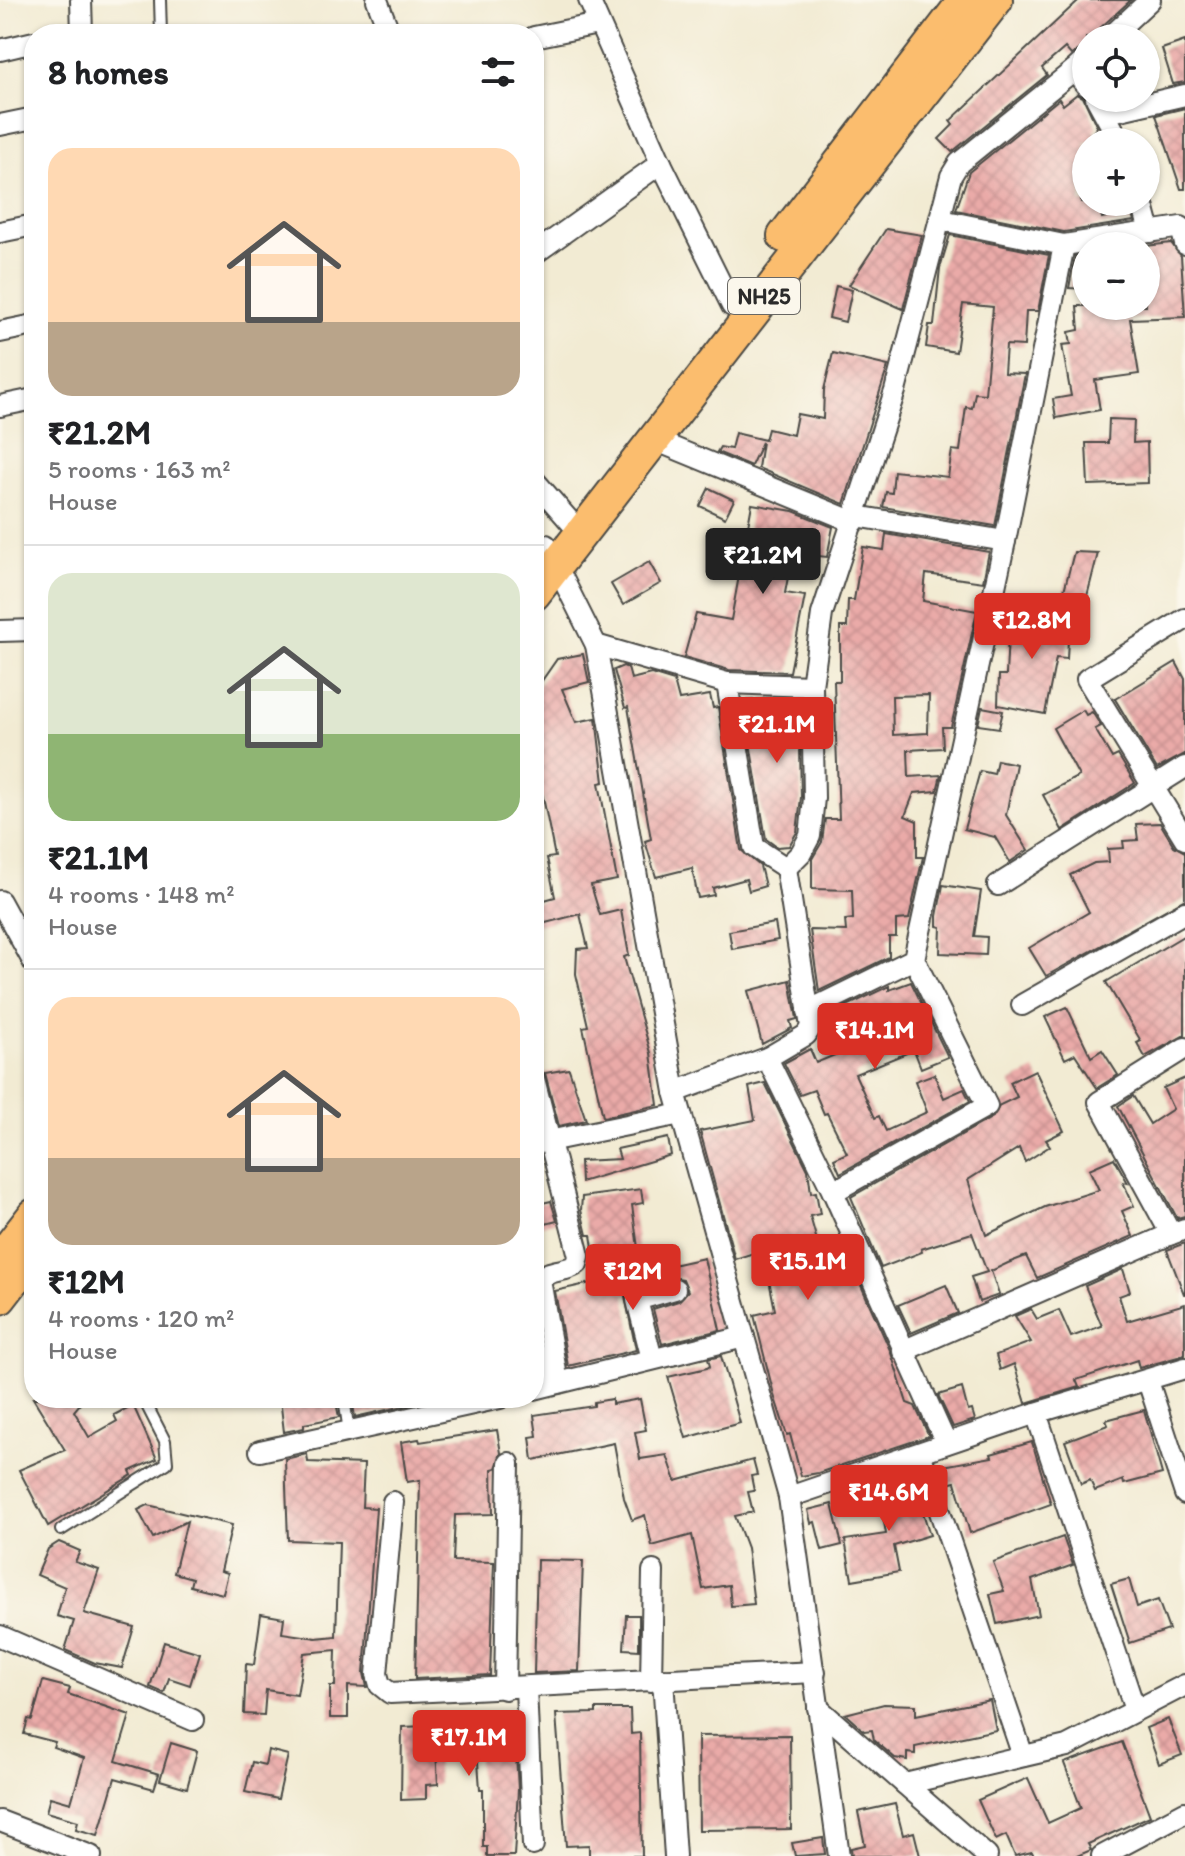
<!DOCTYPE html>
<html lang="en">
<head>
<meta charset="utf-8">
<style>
  :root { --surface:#fff; --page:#f2f2f2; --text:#202124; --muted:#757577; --line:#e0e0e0; --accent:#d93025 }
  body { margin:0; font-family:Itim,sans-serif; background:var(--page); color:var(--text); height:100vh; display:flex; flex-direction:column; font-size:30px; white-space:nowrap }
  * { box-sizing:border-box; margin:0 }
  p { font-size:26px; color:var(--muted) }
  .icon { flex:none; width:44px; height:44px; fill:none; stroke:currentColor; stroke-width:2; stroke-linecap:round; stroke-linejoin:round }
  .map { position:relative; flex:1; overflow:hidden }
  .details { position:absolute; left:24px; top:24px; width:520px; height:1384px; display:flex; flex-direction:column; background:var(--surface); border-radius:32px; box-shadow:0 2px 6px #0004 }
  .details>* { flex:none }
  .buttons { position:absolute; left:1072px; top:24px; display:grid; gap:16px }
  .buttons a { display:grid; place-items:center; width:88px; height:88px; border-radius:50%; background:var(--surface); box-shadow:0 2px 6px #0004; font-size:40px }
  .price { position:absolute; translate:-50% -68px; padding:0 18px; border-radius:8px; background:var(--accent); color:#fff; font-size:26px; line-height:52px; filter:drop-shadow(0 2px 4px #0008) }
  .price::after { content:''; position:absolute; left:50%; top:48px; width:24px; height:18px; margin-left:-12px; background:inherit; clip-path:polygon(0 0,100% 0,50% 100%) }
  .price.current { background:#222; color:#fff }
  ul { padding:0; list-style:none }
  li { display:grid; align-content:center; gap:16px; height:424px; padding:0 24px }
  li+li { border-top:2px solid var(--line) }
  li span { display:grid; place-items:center; height:248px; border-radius:24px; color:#555 }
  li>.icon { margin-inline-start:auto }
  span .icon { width:144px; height:144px; fill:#fffc; stroke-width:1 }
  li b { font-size:34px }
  h2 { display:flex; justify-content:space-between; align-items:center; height:96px; padding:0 24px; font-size:34px }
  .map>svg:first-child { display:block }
  .building { fill:url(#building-cross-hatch); fill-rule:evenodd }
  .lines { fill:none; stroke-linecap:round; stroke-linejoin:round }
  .lane-casing { stroke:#494844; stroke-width:14 }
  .street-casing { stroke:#494844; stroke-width:24 }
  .primary-casing { stroke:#494844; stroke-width:36 }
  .lane { stroke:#fff; stroke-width:10 }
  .street { stroke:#fff; stroke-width:20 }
  .primary { stroke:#fbbd6e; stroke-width:32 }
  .labels { text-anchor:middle; stroke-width:7; stroke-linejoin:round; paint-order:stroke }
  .shield { fill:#fbf7ec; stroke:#696865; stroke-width:2 }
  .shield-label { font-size:22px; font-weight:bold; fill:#2b2b2b }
</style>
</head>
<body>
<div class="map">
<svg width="1185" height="1856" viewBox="0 0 1185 1856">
  <defs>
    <pattern id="building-cross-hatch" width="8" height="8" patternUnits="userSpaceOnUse" patternTransform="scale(2)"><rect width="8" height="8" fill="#eaaaa8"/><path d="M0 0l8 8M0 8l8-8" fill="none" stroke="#c99291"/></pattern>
  </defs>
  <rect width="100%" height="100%" fill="#fbf7ec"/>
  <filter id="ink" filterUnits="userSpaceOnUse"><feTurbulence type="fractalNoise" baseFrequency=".0125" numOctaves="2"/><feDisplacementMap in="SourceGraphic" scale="16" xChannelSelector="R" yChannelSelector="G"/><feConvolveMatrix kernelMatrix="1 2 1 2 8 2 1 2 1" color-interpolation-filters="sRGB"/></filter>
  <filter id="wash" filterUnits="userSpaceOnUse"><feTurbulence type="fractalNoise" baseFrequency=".006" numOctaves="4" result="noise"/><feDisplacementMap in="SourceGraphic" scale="32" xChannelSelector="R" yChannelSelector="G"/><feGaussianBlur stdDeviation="1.8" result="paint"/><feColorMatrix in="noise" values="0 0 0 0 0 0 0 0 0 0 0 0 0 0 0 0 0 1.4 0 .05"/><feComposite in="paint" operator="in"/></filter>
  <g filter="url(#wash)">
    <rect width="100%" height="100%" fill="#f2ebd3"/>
    <g id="blocks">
      <g class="building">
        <path d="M1079 0H1131L1100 28 1096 38H1086V46L1071 55 1065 48 1042 68 1047 75 952 152 939 139 953 125 950 121Z"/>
        <path d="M1185 41V82L1173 84 1162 49Z"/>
        <path d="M1077 94 1083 97 1097 127 1094 131 1105 142H1086L1081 202H1098L1102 218 1131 211 1134 221 1064 232 956 210 969 172 1059 99 1063 105Z"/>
        <path d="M1185 108V189H1181L1156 115Z"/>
        <path d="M886 229 922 235 903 309 849 285Z"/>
        <path d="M950 235 1049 255 1038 311H1026L1024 346 1006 345 1004 373 1025 374 995 526 883 507 886 492 892 493 894 471 948 477 952 450 960 451 966 407 972 408 975 393 985 394 993 307 963 304 956 352 926 347 929 325H934L940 268Z"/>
        <path d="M1171 243 1181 256 1185 317 1130 319 1139 374 1095 380 1100 410 1056 418 1053 399 1071 396 1062 345 1071 344 1069 332 1079 330 1077 306H1146V246Z"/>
        <path d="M1086 255V289L1069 288 1075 256Z"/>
        <path d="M836 286 852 290 845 322 829 318Z"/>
        <path d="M833 353 888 366 844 504 758 468 762 442 751 466 717 452 720 447 731 449 735 433 765 440 768 429 793 435 797 414 823 419 824 390Z"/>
        <path d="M1109 419 1134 420 1133 443 1147 442 1148 483 1088 485 1086 443H1108Z"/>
        <path d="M709 488 734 500 725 518 700 506Z"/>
        <path d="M752 504 793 511 833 527 827 557 819 556 817 565 791 561 785 593 805 596 790 672 729 670 684 657 696 614 731 620Z"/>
        <path d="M886 534 989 552 983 582 926 574 923 601 977 611 951 727H942L943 748 908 750 909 777 941 775 937 791 914 793 905 816 917 821V857H923L909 919 896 920V937H889V957L819 991 810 930 846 931 845 920 853 919 852 890 812 889V859L822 842 825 819H839L834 681H840V627H847L848 600H854L863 547 884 550ZM929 695 928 733 893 735 892 696Z"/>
        <path d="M1074 552 1098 553 1083 612 1060 606Z"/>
        <path d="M649 562 661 583 623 605 611 584Z"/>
        <path d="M1009 615 1069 619 1067 659 1056 658 1045 714 998 705 999 675H1006Z"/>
        <path d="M583 654 589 682 562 689 576 722 596 718 604 782 599 783 617 880 591 885 600 915 621 910 629 955 624 957 651 1053 658 1105 603 1117 583 1027 588 1026 576 974 577 949 588 948 580 914 534 926V903L555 897 547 858 555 857 543 797 534 810V692L557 659Z"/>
        <path d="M1176 662 1185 679V754L1157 769 1115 699Z"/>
        <path d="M623 666 628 668 631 679 651 674 674 681 679 700 710 695 713 708 718 707 741 850 760 866 765 886 749 891 746 879 713 888 714 895 698 898 692 868 656 877 645 841 651 839 628 707 625 708 614 670Z"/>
        <path d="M775 698 799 700 801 797 797 832 789 846 777 847 766 839 743 701Z"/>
        <path d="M982 707 1003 711 999 728 978 725Z"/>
        <path d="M1083 710 1086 715 1092 712 1101 726 1095 729 1112 758 1118 755 1135 783 1062 830 1043 795 1079 776 1053 728Z"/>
        <path d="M997 760 1016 764 1006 815 1028 850 1010 862 995 837 964 829 980 771 994 774Z"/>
        <path d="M1160 823 1174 846 1185 852V899L1046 976 1029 948 1089 912 1070 875 1094 863 1109 862 1108 849 1124 848 1123 841 1138 840 1136 824Z"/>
        <path d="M943 885 981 891 974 936 987 937 986 955 940 953 941 927 937 926V916Z"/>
        <path d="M775 923 778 940 732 949 729 931Z"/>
        <path d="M1185 935V1035L1145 1057 1137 1043 1141 1041 1106 982Z"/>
        <path d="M790 980 797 1019 790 1021 792 1028 762 1044 748 991Z"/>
        <path d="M911 982 948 1057 921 1068 914 1050 855 1074 875 1118 879 1116 886 1131 927 1112 915 1081 934 1074 944 1098 964 1089 970 1101 840 1173 834 1159 847 1153 827 1113 824 1114 814 1090 800 1095 784 1063 810 1049 816 1063 854 1047 842 1018 837 1013 824 1017 889 986V990Z"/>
        <path d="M1067 1007 1091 1057 1102 1050 1118 1075 1097 1088 1075 1054 1065 1059 1045 1017Z"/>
        <path d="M569 1069 586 1120 559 1126 545 1073Z"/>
        <path d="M1035 1070 1064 1131 1046 1140 1050 1146 1025 1162 1019 1148 968 1180 986 1235 1045 1207 1099 1190 1089 1169 1114 1158 1128 1183 1123 1182 1134 1206 1122 1211 1133 1236 1037 1278 1026 1256 1008 1263 991 1271 999 1295 979 1302 971 1277 987 1272 972 1233 921 1249 922 1252 881 1268 851 1197 993 1117 1000 1105 1017 1097 1010 1082Z"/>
        <path d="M1185 1078V1216L1177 1218 1118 1106 1133 1096 1150 1124 1173 1109 1163 1088Z"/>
        <path d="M765 1083 808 1170 811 1193 816 1192 820 1214 810 1216 819 1248 823 1247 828 1258 846 1252 890 1350 907 1403 915 1406 929 1436 818 1473 801 1476 790 1434 787 1435 774 1395 754 1315 775 1310 763 1250 735 1259 700 1131 755 1120 749 1087Z"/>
        <path d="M668 1138 671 1155 581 1182 580 1161 620 1159 617 1149Z"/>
        <path d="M641 1189 643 1203 632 1205 638 1248 594 1254 591 1235H587L581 1210 582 1197Z"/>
        <path d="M551 1201 557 1221 534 1227V1205Z"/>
        <path d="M1185 1243V1294H1184L1167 1250Z"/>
        <path d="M704 1258 720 1330 662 1344 653 1309 679 1301 688 1291 683 1279 671 1277 633 1288 625 1296 636 1350 568 1366 555 1291Z"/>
        <path d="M1123 1269 1130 1292 1119 1296 1127 1321 1185 1304V1355L1139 1368 1137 1360 1076 1380 1079 1387 1026 1403 1014 1364 1000 1370 996 1355 1031 1342 1015 1316 1031 1309 1037 1319 1059 1310 1071 1337 1102 1326 1085 1286Z"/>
        <path d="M946 1285 958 1313 911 1333 898 1305Z"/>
        <path d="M721 1356 740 1423 686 1438 668 1377 707 1368 710 1366 708 1359Z"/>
        <path d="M962 1388 968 1411 972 1410 975 1420 953 1427 938 1395Z"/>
        <path d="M33 1398H85L74 1411 89 1437 117 1421 114 1415 133 1405 157 1459 130 1471 132 1475 48 1526 19 1470 65 1450Z"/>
        <path d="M280 1398H335L339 1417 304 1424V1428L284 1432Z"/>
        <path d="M355 1398H440L355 1417 352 1399Z"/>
        <path d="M612 1399V1404L640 1399 646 1430 635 1432 640 1459 667 1455 676 1481 753 1460 757 1475 751 1476 754 1491 748 1492 753 1512 735 1516 747 1548 754 1604 731 1606 729 1585 703 1589 692 1535 652 1546 645 1515 632 1520 624 1498 614 1443 533 1460 530 1437 537 1436 534 1415 594 1406V1402Z"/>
        <path d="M1144 1410 1162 1474 1124 1484 1123 1480 1095 1491 1090 1480 1081 1484 1065 1441 1108 1425 1106 1420Z"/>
        <path d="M497 1430 501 1453 496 1468 492 1469 493 1514 455 1515 453 1561 494 1562 490 1675 415 1679 420 1480 407 1482 401 1442 419 1439 420 1442Z"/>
        <path d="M1032 1442 1051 1504 970 1533 955 1482 947 1484 943 1466 992 1457 991 1454Z"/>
        <path d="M307 1454 308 1462 364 1464 362 1507 376 1508 364 1673 367 1687 348 1686V1718H330V1686H335L336 1650 304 1653 297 1695 266 1690 264 1715 244 1714 246 1664 254 1665 261 1614 284 1618 282 1633 316 1638 336 1636 339 1542 288 1540 285 1459Z"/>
        <path d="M910 1471 930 1535 894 1546 899 1572 852 1580 845 1540 886 1534 883 1516 892 1511 890 1488 896 1484V1474Z"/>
        <path d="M832 1504 842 1545 822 1550 815 1522 811 1523 808 1510Z"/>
        <path d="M148 1505 232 1525 221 1571 228 1573 223 1594 190 1586 192 1578 174 1573 187 1521 153 1538 138 1510Z"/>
        <path d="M1063 1537 1073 1565 1032 1580 1039 1615 997 1624 990 1594 1004 1591 993 1562Z"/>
        <path d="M59 1542 80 1551 75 1562 99 1570 84 1613 134 1627 122 1668 95 1663 65 1650 74 1621 57 1616 65 1587 37 1575 48 1549Z"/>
        <path d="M537 1560 583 1561 579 1671 534 1673Z"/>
        <path d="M1129 1579 1137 1607 1158 1600 1169 1630 1130 1643 1111 1584Z"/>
        <path d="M626 1615H639V1650L624 1649Z"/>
        <path d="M164 1642 200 1653 190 1685 169 1678 164 1693 150 1687Z"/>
        <path d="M43 1681 70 1688 68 1694 130 1715 116 1761 159 1774 154 1789 115 1778 98 1835 76 1829 78 1821 46 1812 50 1797 71 1803 84 1758 53 1747 55 1742 24 1734 28 1719 32 1720Z"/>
        <path d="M990 1700 996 1730 915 1747V1754L907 1753V1760L895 1758 874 1740 872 1730 864 1731 845 1714 884 1704 916 1705V1715Z"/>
        <path d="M596 1709H630L631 1734 640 1733 642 1856H589V1845L566 1846 556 1714 596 1713Z"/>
        <path d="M1168 1719 1182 1755 1159 1764 1146 1728Z"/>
        <path d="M427 1726 428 1734 510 1731 512 1754H516L518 1790 514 1856H487V1847H483V1789H480L477 1748 436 1750 438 1784 426 1785V1799L401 1800 402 1727Z"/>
        <path d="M790 1735 791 1829 699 1830 698 1736Z"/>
        <path d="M1122 1742 1150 1816 1088 1844 1091 1850 1077 1856H1034L1032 1852 1015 1856 1006 1835 996 1840 978 1800 1028 1778 1048 1823 1081 1808 1064 1763Z"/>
        <path d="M171 1743 197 1751 187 1788 160 1780Z"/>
        <path d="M268 1750 288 1755 278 1799 245 1792 252 1762 265 1765Z"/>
        <path d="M895 1804 903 1835 914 1832 920 1856H852L851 1848 865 1845 858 1812Z"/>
        <path d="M823 1838 825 1854 795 1856 792 1843Z"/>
      </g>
    </g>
  </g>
  <g filter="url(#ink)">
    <use href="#blocks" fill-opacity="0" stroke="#494844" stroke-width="2"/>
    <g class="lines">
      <g class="lane-casing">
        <g id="lane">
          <path d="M160 0 161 34"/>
          <path d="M344 1398 349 1432"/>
          <path d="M61 1530 167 1463 165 1441 143 1398"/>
        </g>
      </g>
      <g class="street-casing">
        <g id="street">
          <path d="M81 0 82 34"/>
          <path d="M377 0 390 34"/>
          <path d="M589 0 661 163 732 306"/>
          <path d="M534 37 598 24"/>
          <path d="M1109 38 1150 0"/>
          <path d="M0 50 34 42"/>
          <path d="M1086 59 1074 70 1086 85"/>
          <path d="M1096 98 1120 142"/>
          <path d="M1107 113 1185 95"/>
          <path d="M0 125 34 118"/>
          <path d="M1142 202 1150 232"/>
          <path d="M0 232 34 225"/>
          <path d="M1064 245 1181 227 1185 244"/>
          <path d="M534 254 661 163"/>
          <path d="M0 332 34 325"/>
          <path d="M0 406 34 399"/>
          <path d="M652 439 854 522"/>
          <path d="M534 480 581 534"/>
          <path d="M856 516 1005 541"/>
          <path d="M546 545 596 645 675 1092 789 1497 839 1856"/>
          <path d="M1185 619 1087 679 1185 839"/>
          <path d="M0 631 34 630"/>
          <path d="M596 645 727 683 754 847 786 868 811 1027 806 1035 767 1058 833 1192 946 1443"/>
          <path d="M727 683 812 686"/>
          <path d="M786 868 801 853 810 836 814 798 812 686 822 614 895 391 951 176 959 163 1074 70"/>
          <path d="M998 885 1185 767"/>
          <path d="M0 901 34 963"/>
          <path d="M1022 1005 1185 912"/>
          <path d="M808 1011 914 959 1005 541 1064 245 941 220"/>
          <path d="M1185 1048 1099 1102 1171 1234 1185 1229"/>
          <path d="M534 1079 579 1256 577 1264C566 1273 548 1268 540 1280L558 1383"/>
          <path d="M675 1092 767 1058"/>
          <path d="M534 1144 681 1114"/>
          <path d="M833 1192 987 1106 914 959"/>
          <path d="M903 1351 1171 1234"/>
          <path d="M652 1359 637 1300 675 1289"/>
          <path d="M1148 1381 1185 1494"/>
          <path d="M534 1389 744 1337"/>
          <path d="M1036 1413 1135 1710"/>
          <path d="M260 1451 500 1398"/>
          <path d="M920 1453 1023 1756"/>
          <path d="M789 1497 1036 1413 1185 1368"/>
          <path d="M393 1502 377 1674 380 1685 390 1693 815 1672"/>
          <path d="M0 1636 193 1720"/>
          <path d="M663 1679 675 1856"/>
          <path d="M651 1681 653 1571"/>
          <path d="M526 1688 533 1845"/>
          <path d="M505 1689 509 1463"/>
          <path d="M818 1708 987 1856"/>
          <path d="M905 1784 1067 1746 1185 1685"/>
          <path d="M0 1821 91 1856"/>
          <path d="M1102 1856 1185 1812"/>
        </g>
      </g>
      <g class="primary-casing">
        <g id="primary">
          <path d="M784 236 965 0"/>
          <path d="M534 594 996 0"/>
          <path d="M0 1259 34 1215"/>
          <path d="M0 1298 34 1254"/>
        </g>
      </g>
      <use href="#lane" class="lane"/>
      <use href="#street" class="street"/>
      <use href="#primary" class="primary"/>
    </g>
  </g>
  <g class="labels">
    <rect class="shield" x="728" y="278" width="72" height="36" rx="6"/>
    <g class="shield-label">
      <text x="764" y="304">NH25</text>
    </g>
  </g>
</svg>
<div class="buttons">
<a><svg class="icon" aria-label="locate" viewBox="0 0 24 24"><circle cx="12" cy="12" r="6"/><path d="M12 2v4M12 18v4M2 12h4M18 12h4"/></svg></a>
<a>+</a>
<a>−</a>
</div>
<b class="price current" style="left:763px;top:596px">₹21.2M</b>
<b class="price" style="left:1032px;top:661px">₹12.8M</b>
<b class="price" style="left:777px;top:765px">₹21.1M</b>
<b class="price" style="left:875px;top:1071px">₹14.1M</b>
<b class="price" style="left:808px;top:1302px">₹15.1M</b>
<b class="price" style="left:633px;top:1312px">₹12M</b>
<b class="price" style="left:889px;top:1533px">₹14.6M</b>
<b class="price" style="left:469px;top:1778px">₹17.1M</b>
<section class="details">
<h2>8 homes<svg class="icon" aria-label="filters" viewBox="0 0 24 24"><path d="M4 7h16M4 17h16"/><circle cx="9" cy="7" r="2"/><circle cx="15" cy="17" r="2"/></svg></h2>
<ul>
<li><span style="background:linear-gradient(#ffd9b3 70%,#b9a48a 0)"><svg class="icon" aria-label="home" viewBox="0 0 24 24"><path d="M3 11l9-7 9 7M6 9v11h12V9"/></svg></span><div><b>₹21.2M</b><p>5 rooms · 163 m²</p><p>House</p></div></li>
<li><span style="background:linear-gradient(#dfe7d0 65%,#8fb573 0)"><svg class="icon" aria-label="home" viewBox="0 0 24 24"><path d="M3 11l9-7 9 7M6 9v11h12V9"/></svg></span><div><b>₹21.1M</b><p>4 rooms · 148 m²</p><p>House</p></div></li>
<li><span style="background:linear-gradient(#ffd9b3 65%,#b9a48a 0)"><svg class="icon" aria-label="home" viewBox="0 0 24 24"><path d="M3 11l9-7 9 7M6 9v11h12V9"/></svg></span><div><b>₹12M</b><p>4 rooms · 120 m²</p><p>House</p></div></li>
</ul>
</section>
</div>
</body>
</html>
